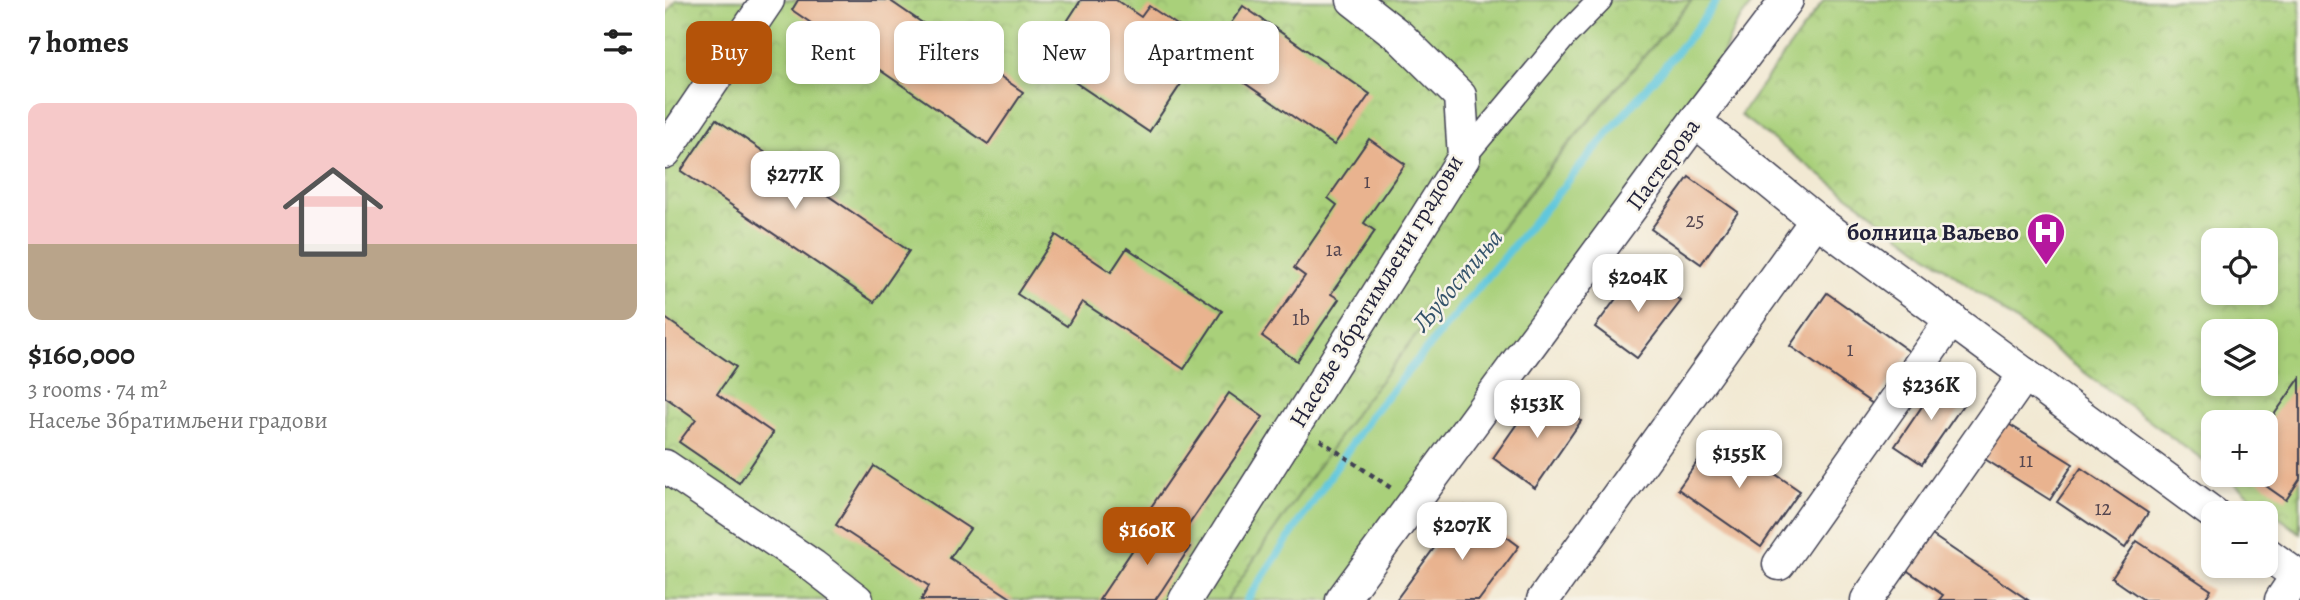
<!DOCTYPE html>
<html lang="en">
<head>
<meta charset="utf-8">
<style>
  :root { --surface:#fff; --page:#f2f2f2; --text:#222; --muted:#767676; --line:#e0e0e0; --accent:#b45309 }
  body { margin:0; font-family:Alegreya,serif; background:var(--page); color:var(--text); height:100vh; display:flex; flex-direction:column; font-size:26px; white-space:nowrap }
  * { box-sizing:border-box; margin:0 }
  p { font-size:23px; color:var(--muted) }
  .icon { flex:none; width:38px; height:38px; fill:none; stroke:currentColor; stroke-width:2; stroke-linecap:round; stroke-linejoin:round }
  .map { position:relative; flex:1; overflow:hidden }
  .side { display:flex; flex-direction:column; background:var(--surface); width:665px }
  .side>* { flex:none }
  .guide { position:absolute; left:21px; top:21px; width:665px; height:63px; display:flex; gap:14px }
  .fabs { position:absolute; left:1536px; top:228px; display:grid; gap:14px }
  .fabs a { display:grid; place-items:center; width:77px; height:77px; border-radius:14px; background:var(--surface); box-shadow:0 4px 10px #0003; font-size:35px }
  .price { position:absolute; translate:-50% -60px; padding:0 16px; border-radius:14px; background:#fff; color:#222; font-size:23px; line-height:46px; filter:drop-shadow(0 2px 4px #0008) }
  .price::after { content:''; position:absolute; left:50%; top:42px; width:21px; height:16px; margin-left:-10px; background:inherit; clip-path:polygon(0 0,100% 0,50% 100%) }
  .price.current { background:var(--accent); color:#fff }
  ul { padding:0; list-style:none }
  li { display:grid; align-content:center; gap:14px; height:371px; padding:0 28px }
  li+li { border-top:2px solid var(--line) }
  li span { display:grid; place-items:center; height:217px; border-radius:14px; color:#555 }
  li>.icon { margin-inline-start:auto }
  span .icon { width:126px; height:126px; fill:#fffc; stroke-width:1 }
  li b { font-size:30px }
  h2 { display:flex; justify-content:space-between; align-items:center; height:84px; padding:0 28px; font-size:30px }
  .pill { padding:0 24px; border-radius:14px; background:var(--surface); box-shadow:0 4px 10px #0003; font-size:24px; line-height:63px }
  .pill.current { background:var(--accent); color:#fff }
  main { display:flex; flex:1; min-height:0 }
  .map>svg:first-child { display:block }
  .grass { fill:#a9d07a; stroke:#66795a; stroke-width:2 }
  .park { fill:url(#park-crowns); stroke:#66795a; stroke-width:2; fill-rule:evenodd }
  .lines { fill:none; stroke-linecap:round; stroke-linejoin:round }
  .stream { stroke:#60c7dd; stroke-width:8 }
  .building { fill:#e9b38f }
  .pedestrian-casing { stroke:#414052; stroke-width:26 }
  .minor-casing { stroke:#414052; stroke-width:35 }
  .path { stroke:#414052; stroke-width:4.5; stroke-dasharray:5 5; stroke-linecap:butt }
  .pedestrian { stroke:#fff; stroke-width:23 }
  .minor { stroke:#fff; stroke-width:32 }
  .labels { text-anchor:middle; stroke-width:5; stroke-linejoin:round; paint-order:stroke }
  .number-label { font-size:21px; fill:#544650 }
  .street-label { font-size:24px; fill:#22223b; stroke:#f7f3e8 }
  .poi-label { font-size:24px; font-weight:bold; fill:#22223b; stroke:#f7f3e8; text-anchor:end }
  .water-label { font-size:26px; font-style:italic; fill:#35546c; stroke:#f7f3e8 }
</style>
</head>
<body>
<main>
<section class="side">
<h2>7 homes<svg class="icon" aria-label="filters" viewBox="0 0 24 24"><path d="M4 7h16M4 17h16"/><circle cx="9" cy="7" r="2"/><circle cx="15" cy="17" r="2"/></svg></h2>
<ul>
<li><span style="background:linear-gradient(#f6c9c9 65%,#b9a48a 0)"><svg class="icon" aria-label="home" viewBox="0 0 24 24"><path d="M3 11l9-7 9 7M6 9v11h12V9"/></svg></span><div><b>$160,000</b><p>3 rooms · 74 m²</p><p>Насеље Збратимљени градови</p></div></li>
</ul>
</section>
<div class="map">
<svg width="1635" height="600" viewBox="0 0 1635 600">
  <defs>
    <pattern id="park-crowns" width="20" height="18" patternUnits="userSpaceOnUse" patternTransform="scale(1.75)"><rect width="20" height="18" fill="#a9d07a"/><path d="M2 6a3 3 0 1 1 6 0M12 15a3 3 0 1 1 6 0" fill="none" stroke="#91b26a"/></pattern>
  </defs>
  <rect width="100%" height="100%" fill="#f7f3e8"/>
  <filter id="ink" filterUnits="userSpaceOnUse"><feTurbulence type="fractalNoise" baseFrequency=".0143" numOctaves="2"/><feDisplacementMap in="SourceGraphic" scale="14" xChannelSelector="R" yChannelSelector="G"/><feConvolveMatrix kernelMatrix="1 2 1 2 8 2 1 2 1" color-interpolation-filters="sRGB"/></filter>
  <filter id="wash" filterUnits="userSpaceOnUse"><feTurbulence type="fractalNoise" baseFrequency=".00686" numOctaves="4" result="noise"/><feDisplacementMap in="SourceGraphic" scale="28" xChannelSelector="R" yChannelSelector="G"/><feGaussianBlur stdDeviation="1.57" result="paint"/><feColorMatrix in="noise" values="0 0 0 0 0 0 0 0 0 0 0 0 0 0 0 0 0 1.4 0 .05"/><feComposite in="paint" operator="in"/></filter>
  <g filter="url(#wash)">
    <rect width="100%" height="100%" fill="#f2e9d3"/>
    <path class="grass" d="M1027 0H1090L1070 26 1030 121 677 600H561L696 405 890 161Z"/>
    <g class="park">
      <path d="M11 0H1027L889 161 696 405 561 600H0V16Z"/>
      <path d="M1159 0H1635V533L1556 474H1601V422H1549V469L1075 115ZM1549 240H1601V292H1549ZM1549 331H1601V383H1549Z"/>
    </g>
    <g class="lines">
      <path class="stream" d="M582 600 706 415 1031 29 1052 0"/>
    </g>
    <g id="blocks">
      <g class="building">
        <path d="M133 0H224L358 92 323 144 127 10Z"/>
        <path d="M416 0H451L476 17 484 6 542 45 484 132 377 60Z"/>
        <path d="M578 6 705 94 669 145 542 57Z"/>
        <path d="M51 119 244 251 209 302 16 171Z"/>
        <path d="M704 139 740 164 699 223 710 231 666 294 674 299 632 361 597 336 640 276 629 268 672 205 663 198Z"/>
        <path d="M1024 177 1073 212 1036 264 986 229Z"/>
        <path d="M391 235 446 272 462 248 557 311 519 369 417 302 402 326 352 294Z"/>
        <path d="M973 269 1016 301 972 358 930 327Z"/>
        <path d="M1162 293 1245 352 1208 404 1125 346Z"/>
        <path d="M0 318 71 367 52 394 108 433 74 483 14 442 31 419 0 397Z"/>
        <path d="M1635 378V479L1621 500 1584 474H1601V426Z"/>
        <path d="M1275 380 1302 399 1257 464 1230 446Z"/>
        <path d="M874 392 916 421 870 488 828 458Z"/>
        <path d="M564 393 598 417 518 533 484 510Z"/>
        <path d="M1337 420 1408 464 1385 500 1315 456Z"/>
        <path d="M1052 434 1135 491 1096 547 1013 489Z"/>
        <path d="M209 466 305 529 285 558 349 600H256L264 586 171 525Z"/>
        <path d="M1416 468 1483 513 1460 548 1392 502Z"/>
        <path d="M800 506 854 546 814 600H731Z"/>
        <path d="M487 521 525 547 497 590 490 600H434Z"/>
        <path d="M1258 529 1363 600H1274L1278 595 1234 565Z"/>
        <path d="M1472 541 1546 590 1539 600H1479L1447 578Z"/>
      </g>
    </g>
  </g>
  <g filter="url(#ink)">
    <use href="#blocks" fill-opacity="0" stroke="#414052" stroke-width="2"/>
    <g class="lines">
      <g class="pedestrian-casing">
        <path id="pedestrian" d="M799 157 900 36 935 0"/>
      </g>
      <g class="minor-casing">
        <g id="minor">
          <path d="M1030 121 1151 220 1549 514"/>
          <path d="M0 152 103 0"/>
          <path d="M0 466 148 566 192 600"/>
          <path d="M1601 553 1635 578"/>
          <path d="M1114 564 1287 319"/>
          <path d="M520 600 799 157 795 96 734 36 688 0"/>
          <path d="M677 600 1030 121 1122 0"/>
          <path d="M878 600 1151 220"/>
          <path d="M1202 600 1360 374"/>
          <path d="M1616 600 1632 576"/>
        </g>
      </g>
      <path class="path" d="M655 440 726 488"/>
      <use href="#pedestrian" class="pedestrian"/>
      <use href="#minor" class="minor"/>
    </g>
  </g>
  <defs>
    <g id="hospital-pin" transform="scale(2.0125)"><path d="M0 17L-7.5 6A9.5 9.5 0 1 1 7.5 6Z" fill="#b5179e" stroke="#f7f3e8"/><path d="M-5-5h3v3.5h4V-5h3V5h-3V1.5h-4V5h-3Z" fill="#fff"/></g>
  </defs>
  <g fill-rule="evenodd">
    <use href="#hospital-pin" x="1381" y="232"/>
  </g>
  <g class="labels">
    <g class="number-label">
      <text x="702" y="188">1</text>
      <text x="1030" y="227">25</text>
      <text x="669" y="256">1a</text>
      <text x="636" y="325">1b</text>
      <text x="1185" y="356">1</text>
      <text x="1361" y="467">11</text>
      <text x="1438" y="515">12</text>
    </g>
    <g class="street-label">
      <text transform="translate(998 164) rotate(-54)" y="8">Пастерова</text>
      <text transform="translate(711 291) rotate(-59)" y="8">Насеље Збратимљени градови</text>
    </g>
    <g class="poi-label">
      <text x="1354" y="240">болница Ваљево</text>
    </g>
    <g class="water-label">
      <text transform="translate(792 280) rotate(-50)" y="9">Љубостиња</text>
    </g>
  </g>
</svg>
<div class="fabs">
<a><svg class="icon" aria-label="locate" viewBox="0 0 24 24"><circle cx="12" cy="12" r="6"/><path d="M12 2v4M12 18v4M2 12h4M18 12h4"/></svg></a>
<a><svg class="icon" aria-label="layers" viewBox="0 0 24 24"><path d="M12 4l9 5-9 5-9-5zM3 14l9 5 9-5"/></svg></a>
<a>+</a>
<a>−</a>
</div>
<b class="price" style="left:130px;top:211px">$277K</b>
<b class="price" style="left:973px;top:314px">$204K</b>
<b class="price" style="left:1266px;top:422px">$236K</b>
<b class="price" style="left:872px;top:440px">$153K</b>
<b class="price" style="left:1074px;top:490px">$155K</b>
<b class="price" style="left:797px;top:562px">$207K</b>
<b class="price current" style="left:482px;top:567px">$160K</b>
<div class="guide">
<a class="pill current">Buy</a>
<a class="pill">Rent</a>
<a class="pill">Filters</a>
<a class="pill">New</a>
<a class="pill">Apartment</a>
</div>
</div>
</main>
</body>
</html>
